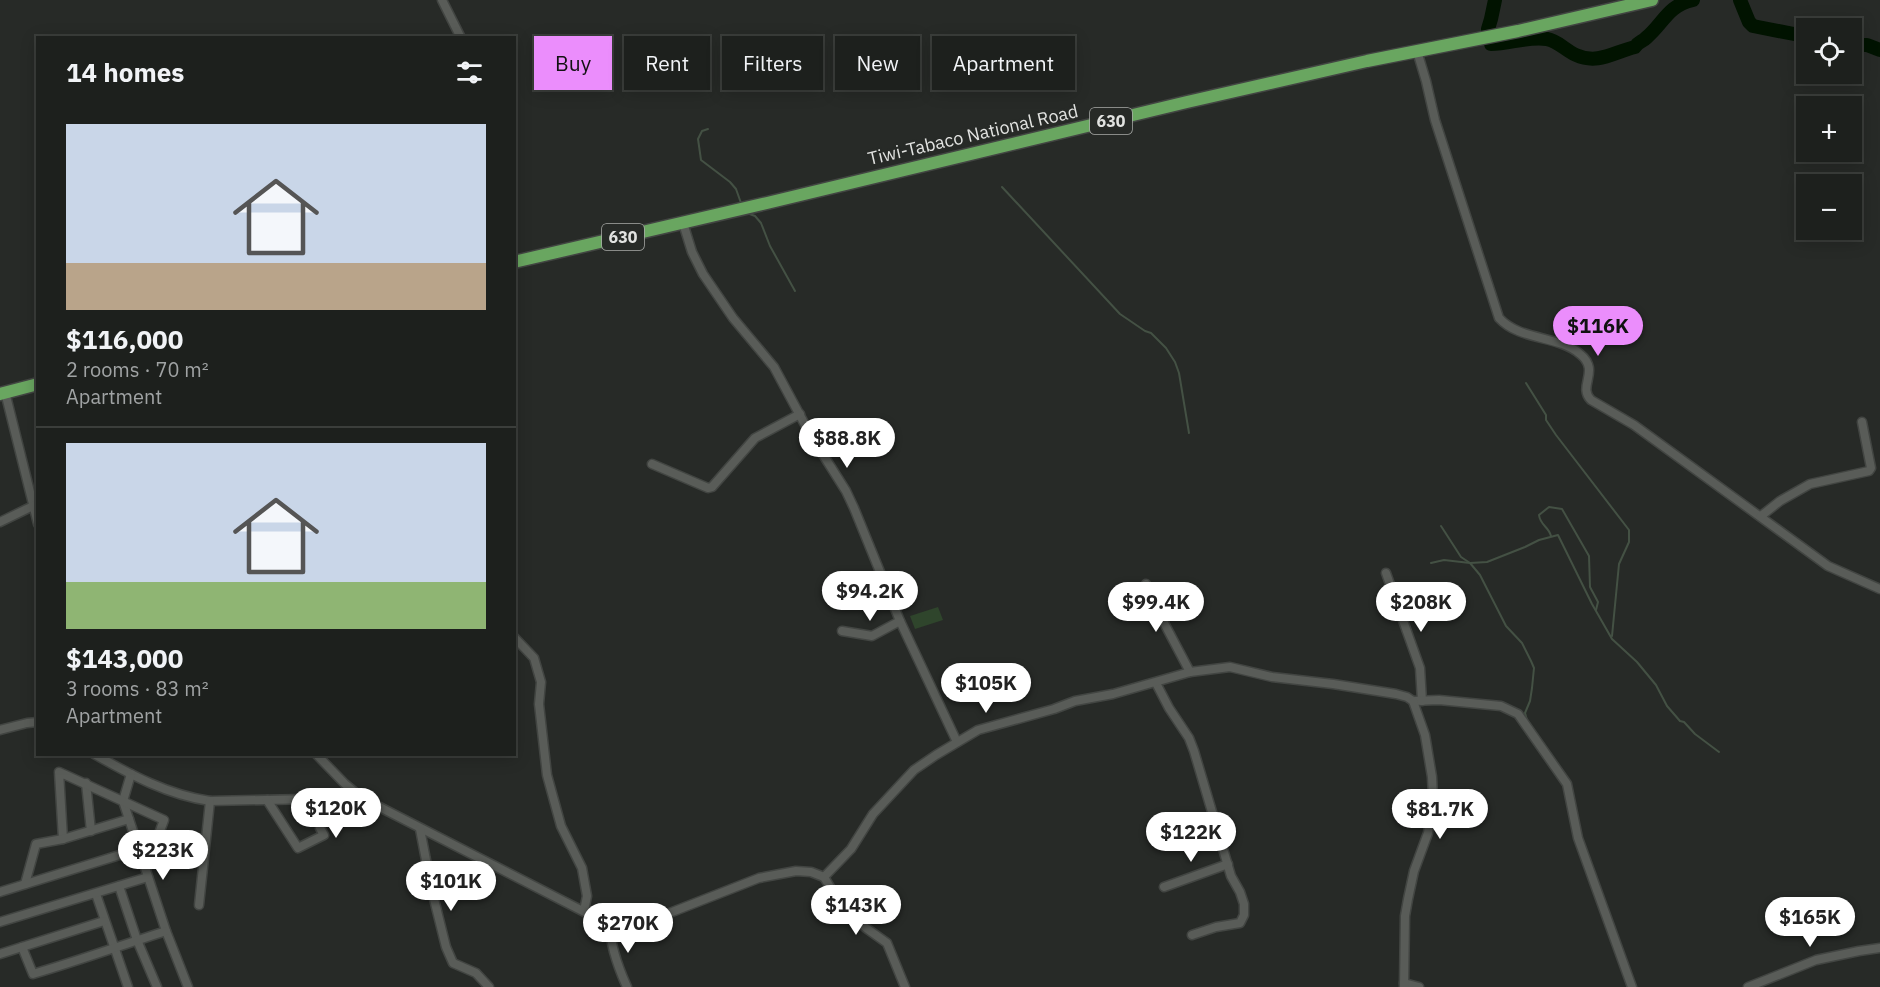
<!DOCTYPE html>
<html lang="en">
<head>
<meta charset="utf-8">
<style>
  :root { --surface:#1d201d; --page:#252826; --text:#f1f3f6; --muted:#a0a3a4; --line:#3b3e3b; --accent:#eb8dfc }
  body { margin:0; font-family:"IBM Plex Sans",sans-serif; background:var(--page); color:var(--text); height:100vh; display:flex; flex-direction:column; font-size:22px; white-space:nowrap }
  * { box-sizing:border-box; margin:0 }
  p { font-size:20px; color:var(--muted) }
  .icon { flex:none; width:33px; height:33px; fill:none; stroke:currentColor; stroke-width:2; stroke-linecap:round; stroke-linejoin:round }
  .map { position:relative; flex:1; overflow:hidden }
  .side { position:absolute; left:36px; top:36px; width:480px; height:720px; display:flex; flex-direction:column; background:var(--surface); border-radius:0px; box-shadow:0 3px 15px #0003,0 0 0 2px var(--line) }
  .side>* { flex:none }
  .top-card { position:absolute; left:534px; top:36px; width:570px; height:54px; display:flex; gap:12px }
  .fabs { position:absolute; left:1796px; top:18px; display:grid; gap:12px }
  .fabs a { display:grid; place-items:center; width:66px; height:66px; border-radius:0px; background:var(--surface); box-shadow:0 3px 15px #0003,0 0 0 2px var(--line); font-size:30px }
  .price { position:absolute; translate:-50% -51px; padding:0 14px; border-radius:21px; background:#fff; color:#222; font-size:20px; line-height:39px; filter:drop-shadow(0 2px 3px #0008) }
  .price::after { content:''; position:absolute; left:50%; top:36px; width:18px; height:14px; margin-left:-9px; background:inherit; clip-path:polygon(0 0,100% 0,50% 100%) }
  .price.selected { background:var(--accent); color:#111 }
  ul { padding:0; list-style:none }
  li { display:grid; align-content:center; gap:12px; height:318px; padding:0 30px }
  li+li { border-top:2px solid var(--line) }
  li span { display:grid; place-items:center; height:186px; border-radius:0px; color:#555 }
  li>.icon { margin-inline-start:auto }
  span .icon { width:108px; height:108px; fill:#fffc; stroke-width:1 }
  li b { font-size:26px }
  h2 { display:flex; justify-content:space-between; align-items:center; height:72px; padding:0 30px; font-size:26px }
  .pill { padding:0 21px; border-radius:0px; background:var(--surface); box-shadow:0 3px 15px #0003,0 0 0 2px var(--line); font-size:21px; line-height:54px }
  .pill.selected { background:var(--accent); color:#111 }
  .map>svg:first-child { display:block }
  .green { fill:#2f452c }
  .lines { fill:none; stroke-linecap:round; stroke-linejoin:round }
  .stream { stroke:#445144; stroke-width:2 }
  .river { stroke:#011300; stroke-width:14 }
  .street-casing { stroke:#424542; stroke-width:11 }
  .primary-casing { stroke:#424542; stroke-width:15 }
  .street { stroke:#595c58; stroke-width:8 }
  .primary { stroke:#69a660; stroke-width:12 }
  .labels { text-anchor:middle; stroke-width:4.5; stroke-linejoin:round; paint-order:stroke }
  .shield { fill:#272a27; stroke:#aaaca9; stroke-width:1.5 }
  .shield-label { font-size:16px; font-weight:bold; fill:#e2e3e1 }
  .street-label { font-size:18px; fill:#e2e3e1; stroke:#272a27 }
</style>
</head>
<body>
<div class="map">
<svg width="1880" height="987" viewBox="0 0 1880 987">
  <rect width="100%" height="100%" fill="#272a27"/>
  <path class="green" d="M938 607 943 620 915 629 910 616Z"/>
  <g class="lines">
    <g class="stream">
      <path d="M708 129 702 131 698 139 701 160 730 182 736 189 741 203"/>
      <path d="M1002 187 1120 314 1145 331 1151 333 1166 348 1175 362 1179 373 1189 433"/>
      <path d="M747 213 755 216 761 223 770 246 795 291"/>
      <path d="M1526 383 1546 415V420L1556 435 1629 530V542L1619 564 1612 636"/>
      <path d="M1441 526 1461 557 1470 563 1480 575 1506 626 1522 643 1531 661 1534 668 1532 688 1530 701 1525 713 1527 720"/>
      <path d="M1551 536C1549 527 1540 525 1539 515L1549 507 1562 509 1589 556 1590 587 1598 602 1596 610"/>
      <path d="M1431 563 1444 560 1470 563 1487 562 1525 547 1539 540 1558 535 1592 604 1612 639 1637 662 1656 685 1667 706 1680 721 1684 722 1695 734 1719 752"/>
    </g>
    <g class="river">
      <path d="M1495 0 1491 19 1488 29 1491 44C1510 44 1527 36 1547 39 1558 41 1565 50 1576 55 1598 65 1614 52 1635 47 1638 42 1642 42 1646 38 1664 23 1667 6 1693 0"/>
      <path d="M1740 0 1749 22 1753 26 1794 34 1806 31"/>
      <path d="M1851 45H1867L1880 50"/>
    </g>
    <g class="street-casing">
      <g id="street">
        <path d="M442 0 461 38"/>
        <path d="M1417 51 1426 81 1435 120 1499 318C1520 341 1558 335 1580 354 1601 371 1577 386 1591 400L1634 425 1828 566 1880 589"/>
        <path d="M683 223 692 252 703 274 733 318 774 367 810 434 846 491 854 508 900 621 957 742"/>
        <path d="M5 392 38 524"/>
        <path d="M652 464 708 488 712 487 755 438 800 414"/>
        <path d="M1761 516 1780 501 1810 484 1869 471 1871 468 1862 422"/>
        <path d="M0 522 33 506"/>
        <path d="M1386 573 1420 668 1422 701"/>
        <path d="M1146 584 1153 602 1190 672"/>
        <path d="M842 631 872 636 900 621"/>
        <path d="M514 637 534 658 541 682 539 704 547 775 561 826 582 868 587 896 584 911"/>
        <path d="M1156 683 1169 708 1189 738 1194 751 1231 876 1240 892 1244 904V915L1240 923 1216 927 1192 935"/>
        <path d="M0 730 27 723 38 722"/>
        <path d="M94 754C131 775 168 795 210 801L361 798"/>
        <path d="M316 754 345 784 362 798 610 925 636 924 649 921 759 878 796 871 811 872 824 877 851 849 873 814 914 770 936 755 978 730 1054 709 1075 701 1113 694 1190 672 1230 667 1272 677 1333 684 1396 694 1407 697 1413 701 1439 700 1501 706 1518 714 1567 784 1578 838 1632 987"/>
        <path d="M131 774 123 801 166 931 188 987"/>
        <path d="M86 783 91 831"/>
        <path d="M267 800 298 848 324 835 320 828 330 798"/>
        <path d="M420 829 432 891 446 947 453 963 476 973 489 987"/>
        <path d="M63 839 59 772 164 820 146 869"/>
        <path d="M824 877 842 907 866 928 887 943 905 987"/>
        <path d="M25 884 36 844 63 839 129 819"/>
        <path d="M119 886 137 940 157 987"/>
        <path d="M1164 887 1228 864"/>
        <path d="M0 892 139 849"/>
        <path d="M96 894 128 987"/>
        <path d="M199 905 210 801"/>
        <path d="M0 922 148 877"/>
        <path d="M610 925C610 946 618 967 627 987"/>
        <path d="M22 947 33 974C78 961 122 945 166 931"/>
        <path d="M0 954 104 921"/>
        <path d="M1404 983 1419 987"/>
        <path d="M1404 987 1405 916 1408 899 1414 871 1428 833 1433 797 1432 777 1425 735 1413 701"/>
        <path d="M1748 987 1816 960 1859 951 1880 948"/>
      </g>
    </g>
    <g class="primary-casing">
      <g id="primary">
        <path d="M514 262 767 203 1187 102 1367 61 1518 31 1652 0"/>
        <path d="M0 394 38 384"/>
      </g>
    </g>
    <use href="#street" class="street"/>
    <use href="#primary" class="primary"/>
  </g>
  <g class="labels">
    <g class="shield">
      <rect x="1090" y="108" width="42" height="26" rx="4.5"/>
      <rect x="602" y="224" width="42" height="26" rx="4.5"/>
    </g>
    <g class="shield-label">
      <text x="1111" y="127">630</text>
      <text x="623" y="243">630</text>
    </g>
    <g class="street-label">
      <text transform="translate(973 135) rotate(-13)" y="6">Tiwi-Tabaco National Road</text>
    </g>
  </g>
</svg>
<div class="fabs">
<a><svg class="icon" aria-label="locate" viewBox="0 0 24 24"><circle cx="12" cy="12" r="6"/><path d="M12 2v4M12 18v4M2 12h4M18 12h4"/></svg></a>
<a>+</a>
<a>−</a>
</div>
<b class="price selected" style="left:1598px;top:357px">$116K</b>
<b class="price" style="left:847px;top:469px">$88.8K</b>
<b class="price" style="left:870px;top:622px">$94.2K</b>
<b class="price" style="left:1156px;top:633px">$99.4K</b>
<b class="price" style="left:1421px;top:633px">$208K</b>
<b class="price" style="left:986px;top:714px">$105K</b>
<b class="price" style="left:336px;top:839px">$120K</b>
<b class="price" style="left:1440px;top:840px">$81.7K</b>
<b class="price" style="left:1191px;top:863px">$122K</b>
<b class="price" style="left:163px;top:881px">$223K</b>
<b class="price" style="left:451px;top:912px">$101K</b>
<b class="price" style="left:856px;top:936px">$143K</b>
<b class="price" style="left:1810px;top:948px">$165K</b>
<b class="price" style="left:628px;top:954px">$270K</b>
<div class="top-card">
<a class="pill selected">Buy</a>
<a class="pill">Rent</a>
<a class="pill">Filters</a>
<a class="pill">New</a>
<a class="pill">Apartment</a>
</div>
<section class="side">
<h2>14 homes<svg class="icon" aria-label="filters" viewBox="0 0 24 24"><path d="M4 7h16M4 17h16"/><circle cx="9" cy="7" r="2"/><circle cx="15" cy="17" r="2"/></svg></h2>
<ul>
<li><span style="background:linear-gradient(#c9d6e8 75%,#b9a48a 0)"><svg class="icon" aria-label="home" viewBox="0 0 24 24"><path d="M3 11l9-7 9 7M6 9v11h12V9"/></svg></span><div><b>$116,000</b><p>2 rooms · 70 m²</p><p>Apartment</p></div></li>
<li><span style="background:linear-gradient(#c9d6e8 75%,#8fb573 0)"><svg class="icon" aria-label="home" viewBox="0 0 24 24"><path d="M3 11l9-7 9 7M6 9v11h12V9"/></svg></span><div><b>$143,000</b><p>3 rooms · 83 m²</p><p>Apartment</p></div></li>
</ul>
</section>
</div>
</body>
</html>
